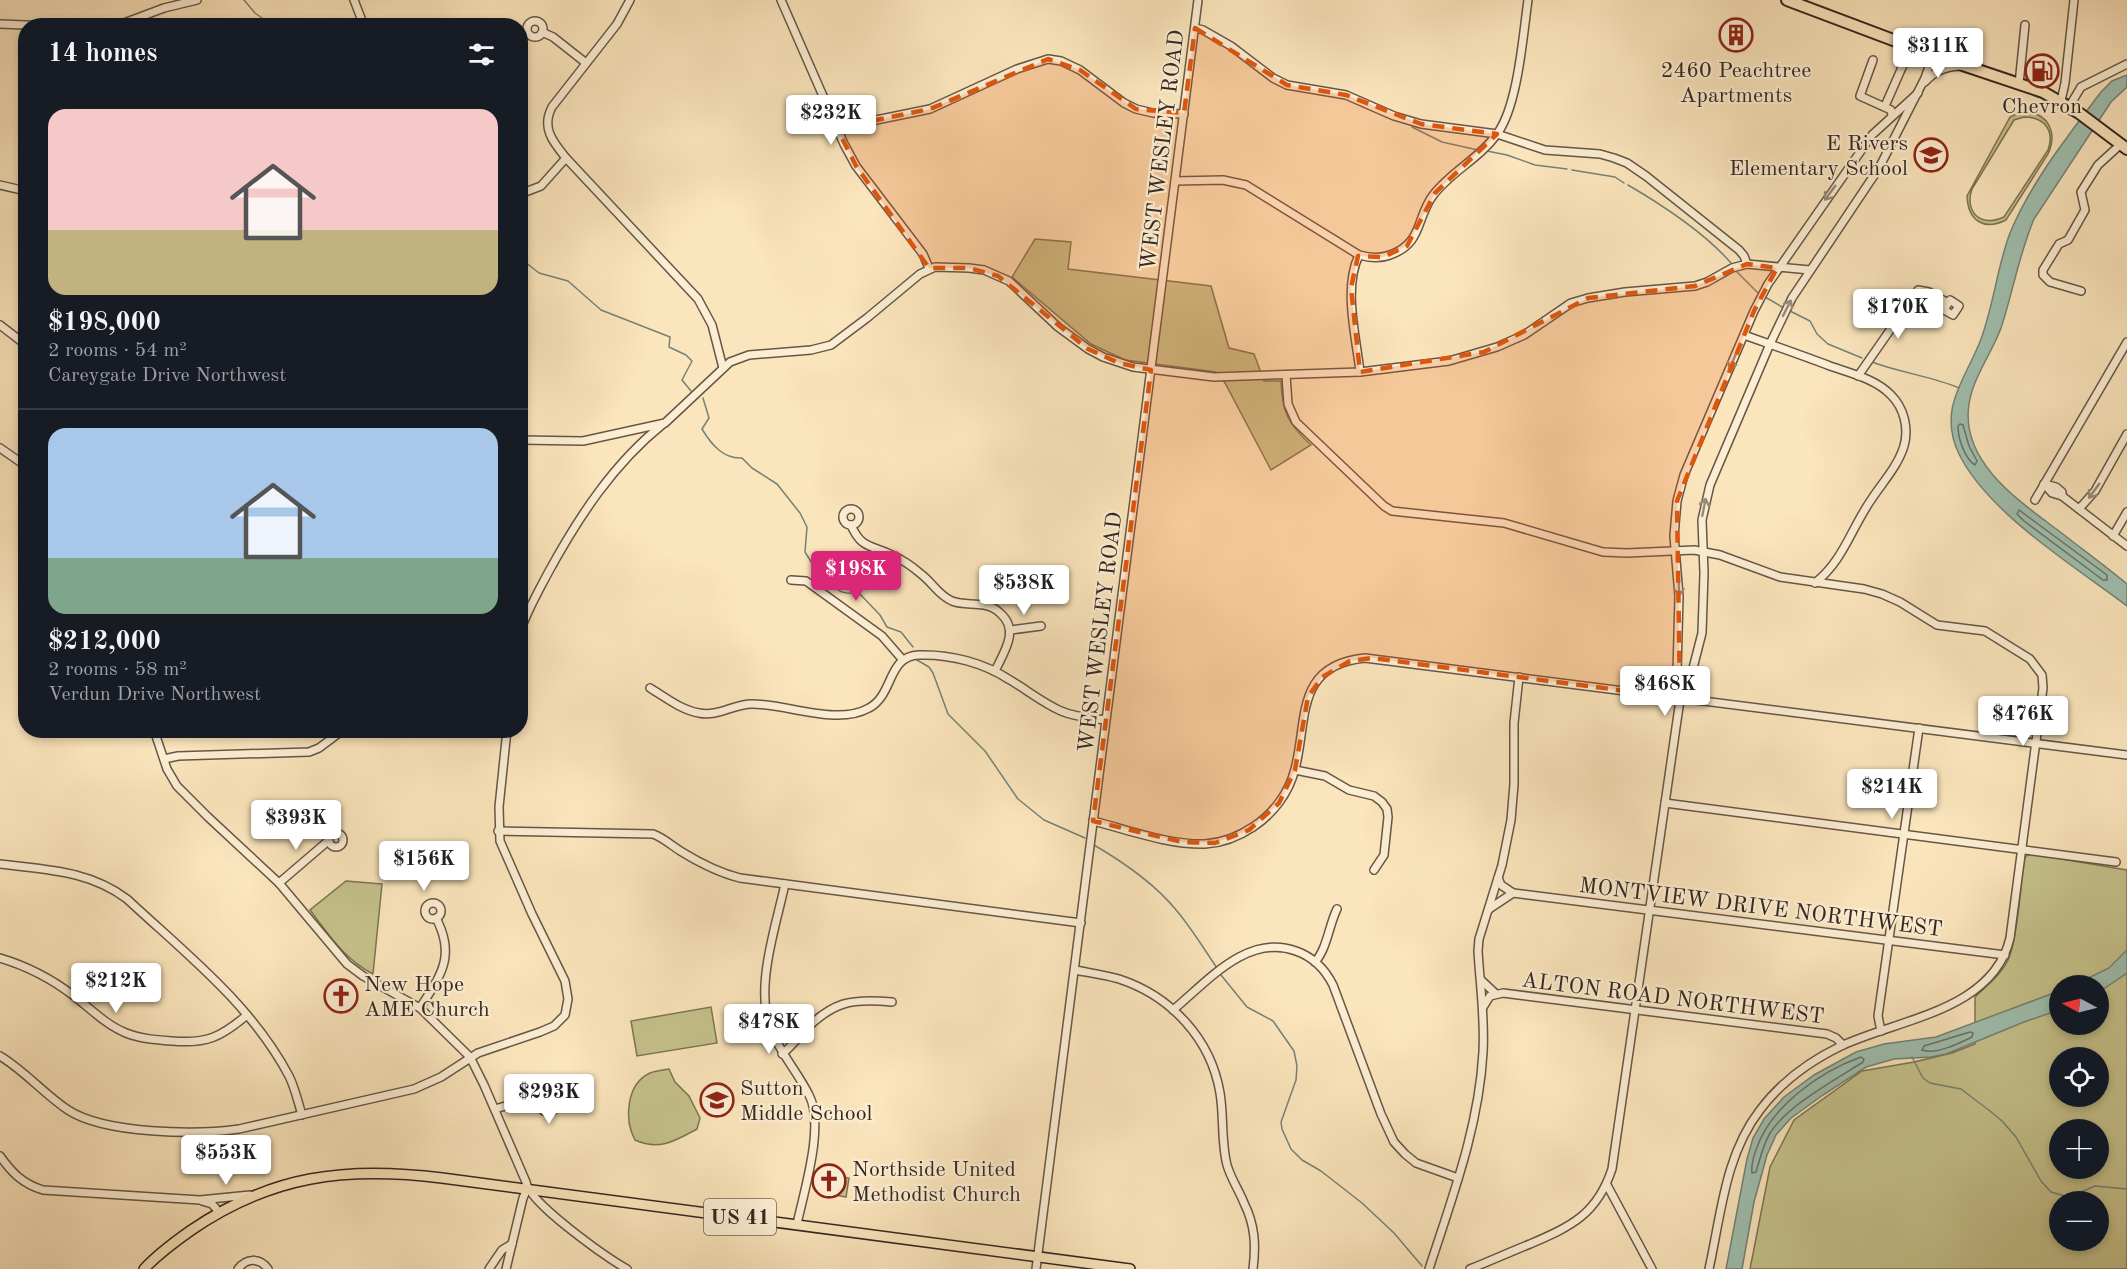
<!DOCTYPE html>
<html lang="en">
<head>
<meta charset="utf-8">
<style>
  :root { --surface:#171b24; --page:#242831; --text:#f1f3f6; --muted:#9ea1a6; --line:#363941; --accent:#db2777 }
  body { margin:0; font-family:"Old Standard TT",serif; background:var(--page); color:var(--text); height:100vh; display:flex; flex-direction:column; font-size:22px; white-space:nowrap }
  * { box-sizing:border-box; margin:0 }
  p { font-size:20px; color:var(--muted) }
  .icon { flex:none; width:33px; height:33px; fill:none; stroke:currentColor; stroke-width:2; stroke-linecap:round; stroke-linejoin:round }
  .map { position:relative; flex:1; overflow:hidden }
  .drawer { position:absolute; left:18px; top:18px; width:510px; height:720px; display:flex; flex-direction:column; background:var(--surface); border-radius:24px; box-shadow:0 3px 9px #0003 }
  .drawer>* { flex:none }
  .needle { width:39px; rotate:277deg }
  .buttons { position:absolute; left:2049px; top:975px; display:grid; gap:12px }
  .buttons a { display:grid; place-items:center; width:60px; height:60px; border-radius:50%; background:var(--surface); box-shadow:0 3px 9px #0003; font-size:30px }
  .price { position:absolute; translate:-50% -51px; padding:0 14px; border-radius:6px; background:#fff; color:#222; font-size:20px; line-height:39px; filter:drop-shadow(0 2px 3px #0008) }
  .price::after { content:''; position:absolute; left:50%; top:36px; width:18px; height:14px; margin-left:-9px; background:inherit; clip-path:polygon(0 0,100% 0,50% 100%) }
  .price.current { background:var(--accent); color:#fff }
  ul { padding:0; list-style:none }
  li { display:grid; align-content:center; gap:12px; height:318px; padding:0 30px }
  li+li { border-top:2px solid var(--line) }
  li span { display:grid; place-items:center; height:186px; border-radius:18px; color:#555 }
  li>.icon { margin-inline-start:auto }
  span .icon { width:108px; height:108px; fill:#fffc; stroke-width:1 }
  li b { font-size:26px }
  h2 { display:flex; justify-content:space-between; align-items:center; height:72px; padding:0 30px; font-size:26px }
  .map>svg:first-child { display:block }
  .green { fill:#c6c28c; stroke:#7d7456; stroke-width:1.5; fill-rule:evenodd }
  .water { fill:#9fbfaf; stroke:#748276; stroke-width:1.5 }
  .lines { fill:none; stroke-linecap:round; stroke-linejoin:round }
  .shore { stroke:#6a7268; stroke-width:1.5 }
  .stream { stroke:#748276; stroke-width:1.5 }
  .minor-casing { stroke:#665647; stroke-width:10 }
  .major-casing { stroke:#342620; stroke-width:12 }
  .highway-casing { stroke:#342620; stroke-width:14 }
  .minor { stroke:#fceed3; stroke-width:7 }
  .major { stroke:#fbe5bc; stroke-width:9 }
  .highway { stroke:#fbe5bc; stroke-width:10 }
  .oneway { stroke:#988a7a }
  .marked { fill:#df560d; fill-opacity:0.2; stroke:#df560d; stroke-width:4.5; stroke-dasharray:12 8; stroke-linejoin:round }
  .labels { text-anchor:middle; stroke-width:4.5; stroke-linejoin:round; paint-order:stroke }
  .shield { fill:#fceed3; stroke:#706256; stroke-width:1.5 }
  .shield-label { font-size:21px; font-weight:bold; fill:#342620 }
  .poi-label { font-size:22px; fill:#342620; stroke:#fceed3; text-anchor:start }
  .street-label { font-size:22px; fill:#342620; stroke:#fceed3 }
</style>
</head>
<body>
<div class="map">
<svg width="2127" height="1269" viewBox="0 0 2127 1269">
  <rect width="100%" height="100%" fill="#fbe5bc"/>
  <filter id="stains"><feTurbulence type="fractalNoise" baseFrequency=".00333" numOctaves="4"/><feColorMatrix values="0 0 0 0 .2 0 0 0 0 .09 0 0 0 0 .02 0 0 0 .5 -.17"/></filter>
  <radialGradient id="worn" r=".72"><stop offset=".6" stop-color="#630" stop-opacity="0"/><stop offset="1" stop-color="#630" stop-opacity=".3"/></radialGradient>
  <g class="green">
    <path d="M2021 112C2048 111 2058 132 2048 154L2006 220C1984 231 1968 221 1967 196L2010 117ZM2024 117C2044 117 2055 130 2048 150L2004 217C1981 228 1964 212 1972 189L2014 120Z"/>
    <path d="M1035 239 1071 242 1068 269 1211 286 1229 348 1254 354 1264 381H1281C1282 412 1288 424 1311 445L1271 470 1225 383 1216 372 1125 360 1091 344 1012 277Z"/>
    <path d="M2032 854 2127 870V1269H1750L1770 1167 1794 1120 1862 1071 1914 1062 1952 1053 1975 1044V997C1986 986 2000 976 2007 962 2017 944 2021 883 2024 860L2026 856ZM2060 986H2098V1024H2060ZM2060 1058H2098V1096H2060ZM2060 1130H2098V1168H2060ZM2060 1202H2098V1240H2060Z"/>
    <path d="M346 881 382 884 373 974C345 960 329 935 310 910Z"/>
    <path d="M711 1007 717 1043 637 1056 631 1021Z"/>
    <path d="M669 1069 675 1082 689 1096 700 1118 697 1129C675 1141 659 1151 635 1140 624 1120 626 1084 650 1073 655 1071 663 1070 669 1069Z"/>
    <path d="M837 1176 849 1178 846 1197 835 1195 837 1189 834 1188Z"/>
  </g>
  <g class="water">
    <path d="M2127 75V87L2111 102 2034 219C2019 254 2013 292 2001 328 1992 353 1973 377 1969 404 1960 462 2019 501 2059 531 2082 549 2105 566 2127 584V606C2074 566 1988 513 1959 454 1937 408 1966 379 1981 339 1994 304 1997 267 2010 233 2031 182 2068 136 2101 92L2112 81Z"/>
    <path d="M2127 950V973L2099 992 2098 986 2074 985 2109 968Z"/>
    <path d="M2059 991V1010L2024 1022 1946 1054 1931 1057 1894 1059 1866 1067 1823 1095 1791 1118 1776 1135 1767 1155 1754 1202 1742 1269H1726L1747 1159 1753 1138 1764 1119 1784 1097 1814 1075 1856 1052 1884 1044 1936 1037Z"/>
  </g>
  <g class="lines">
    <g class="shore">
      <path d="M1960 424 1963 425 1969 446 1977 461 1975 465C1965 459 1958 439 1958 426Z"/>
      <path d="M2019 510 2107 575V580H2103L2024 521 2017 514Z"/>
      <path d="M1970 1032 1973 1033 1972 1037C1960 1043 1936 1055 1922 1050L1924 1046Z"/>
      <path d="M1861 1057 1864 1059 1863 1062C1835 1080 1788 1105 1770 1133 1763 1145 1760 1159 1756 1172L1752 1173C1751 1165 1753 1158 1756 1150 1770 1107 1819 1072 1861 1057Z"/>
    </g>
    <g class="stream">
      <path d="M244 0 255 13 269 23"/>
      <path d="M1412 127 1442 142 1478 150"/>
      <path d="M1487 151 1507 155 1535 165 1567 169"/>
      <path d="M1572 170 1615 177 1624 183"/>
      <path d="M1628 185C1664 206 1704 232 1731 263"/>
      <path d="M520 258 539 273 568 281 601 310 670 337 669 347 686 355 692 361 682 380 691 391"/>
      <path d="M1737 272 1758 293"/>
      <path d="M1765 297 1784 308"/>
      <path d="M1790 311 1810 321 1817 334 1828 344 1862 358"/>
      <path d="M1872 362C1901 373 1931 376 1959 388"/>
      <path d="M703 398 709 418 702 429C711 444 723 459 742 458L752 468 777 484 800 513 807 527 805 552 815 568 829 570C835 590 837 595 859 593L880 615 887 627 901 632 913 647"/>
      <path d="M917 660 929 667 933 673 948 714 985 751 1018 799 1044 820 1085 838"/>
      <path d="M1094 845C1125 863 1155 884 1177 911 1192 929 1204 949 1217 968"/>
      <path d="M1221 975 1247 1007 1273 1021 1294 1051 1297 1066 1296 1080 1281 1122 1282 1129 1291 1149 1302 1160 1321 1171 1362 1203 1394 1233 1422 1266"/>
      <path d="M1912 1057 1923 1078 1930 1083 1961 1089 1990 1111 2002 1121 2016 1137 2041 1181 2051 1192 2065 1196 2079 1193 2095 1186 2127 1189"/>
    </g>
    <g class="minor-casing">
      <g id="minor">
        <path d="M354 0 364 26"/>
        <path d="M630 0 617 24 552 107C541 128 553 142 566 158L698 299 712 325 723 368"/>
        <path d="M781 0 844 144 856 166 923 254 929 268"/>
        <circle cx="535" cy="29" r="8"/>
        <path d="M0 24 51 26"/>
        <path d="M116 26 164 8 197 0"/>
        <path d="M1195 28 1203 30 1231 46 1273 78 1287 85 1346 95 1394 116 1421 124 1497 134 1545 150 1600 154 1614 158 1627 163 1646 176 1739 250 1744 256 1747 264"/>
        <path d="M542 32 553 37 586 63"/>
        <path d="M1873 60 1860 96 1891 110 1892 115"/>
        <path d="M1925 82C1935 71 1944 67 1960 66"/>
        <path d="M2019 84 2025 25"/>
        <path d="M2061 101 2065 83 2074 0"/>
        <path d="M1885 106 1911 47"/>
        <path d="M2069 107 2081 87 2127 64"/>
        <path d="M837 128 930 109 1017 69 1048 59 1061 61 1080 70 1124 103 1136 109 1153 113 1184 114"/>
        <path d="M1175 181 1223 180 1246 185 1359 255C1370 258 1380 259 1390 255 1424 243 1416 216 1434 194 1452 171 1480 158 1497 134 1518 106 1523 35 1528 0"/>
        <path d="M0 185 26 191"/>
        <path d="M520 194 541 186 566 158"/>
        <path d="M1359 255C1343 288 1356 336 1360 372"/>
        <path d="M2081 291 2050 282 2043 275V270L2059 244 2068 240 2085 210 2081 192 2098 165 2121 144"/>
        <path d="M1950 300 1959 306 1953 315 1944 310Z"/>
        <path d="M0 325 26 345"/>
        <path d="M1744 335C1772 345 1801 355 1830 366 1850 373 1876 379 1891 395 1904 408 1909 428 1904 446 1898 466 1882 483 1871 500 1851 529 1843 561 1815 583"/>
        <path d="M1286 375 1288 404 1296 422 1384 506 1392 511 1504 523 1603 552 1627 553 1694 550 1720 555 1780 577 1864 589 1882 594 1900 602 1937 625 1985 631 2030 659 2042 675 2043 688 2010 938C1993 1011 1898 1019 1841 1046 1810 1061 1781 1082 1760 1110 1725 1155 1721 1215 1709 1269"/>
        <path d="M1858 376 1918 290 1929 292 1948 303"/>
        <path d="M520 440 583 441 665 423 730 362 749 355 811 350 831 345 867 318 920 274 935 267 969 268 984 270 1009 281 1058 327 1088 349 1103 357 1133 367 1214 377 1360 372 1449 361 1497 347 1524 335 1571 303 1588 298 1625 292 1695 286 1707 282 1732 268 1747 264 1810 270"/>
        <path d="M0 448 26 466"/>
        <path d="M2044 484 2052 493 2062 496 2127 546"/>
        <path d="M2044 484 2056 487 2062 492V496"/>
        <path d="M2035 500 2127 342"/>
        <circle cx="851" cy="517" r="8"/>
        <path d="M2079 509 2095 491 2127 434"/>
        <path d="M851 525C861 548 870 545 890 554 901 559 912 566 921 574 933 583 938 595 952 601 962 605 973 603 984 605 990 606 996 609 1000 613 1020 630 1004 652 995 671"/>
        <path d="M2113 536 2127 512"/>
        <path d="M791 580 806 581 882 636 902 659"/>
        <path d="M1011 630 1041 626"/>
        <path d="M520 632C527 611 538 592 548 573 578 518 613 464 663 424"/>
        <path d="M1682 686 1691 676 1702 633 1704 573 1702 520 1710 485 1770 344 1792 298 1879 168 1925 78 1933 55"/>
        <path d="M650 688C665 697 681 710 699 713 718 717 733 704 752 704 788 704 837 726 869 708 894 695 887 656 919 655 951 654 984 663 1010 680 1027 690 1043 703 1061 711 1075 717 1090 718 1105 720"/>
        <path d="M154 730 167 769 177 786 208 817 279 883 347 964 363 976 420 1008 470 1057 484 1085 526 1182C529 1203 606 1257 627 1269"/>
        <path d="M164 759 178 756 309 752 319 748 343 730"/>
        <path d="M1295 770 1325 776 1349 790 1374 796 1382 802 1387 809 1388 817 1384 855 1374 870"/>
        <path d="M1665 803 2116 862"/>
        <path d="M1093 821C1129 830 1168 845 1205 844 1222 843 1238 837 1253 827 1273 814 1289 793 1295 769 1308 721 1294 665 1365 658L2127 755"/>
        <path d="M498 831 653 834C664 838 672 846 682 852 700 863 720 873 740 878L1081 923"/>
        <circle cx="336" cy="840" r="7"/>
        <path d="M0 864C46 870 88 870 127 899 185 953 251 1004 289 1076 295 1088 298 1102 302 1115"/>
        <path d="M1498 878 1501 885 1513 893 2005 955"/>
        <path d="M279 883 328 841"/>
        <path d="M785 884C777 921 760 973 766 1010 771 1044 794 1065 809 1095 825 1125 804 1191 797 1224"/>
        <circle cx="433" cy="911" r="8"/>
        <path d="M1489 909 1513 893"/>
        <path d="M0 958C27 966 52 979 74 996 91 1009 106 1025 126 1033 141 1039 157 1040 172 1041 207 1044 221 1037 247 1015"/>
        <path d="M1315 962C1327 949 1329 925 1337 909"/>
        <path d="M1075 970C1090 973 1105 975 1119 979 1171 996 1211 1039 1220 1093 1224 1116 1221 1142 1227 1165 1231 1179 1239 1190 1244 1203 1255 1225 1256 1245 1253 1269"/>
        <path d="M1481 980 1496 994"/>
        <path d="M1483 1007 1490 996 1503 993 1827 1034 1836 1038 1843 1045"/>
        <path d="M420 1008C441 975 456 956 436 918"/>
        <path d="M1173 1010C1207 982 1247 933 1296 951 1313 957 1325 969 1333 985L1381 1114 1394 1142 1405 1154 1416 1163 1458 1178"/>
        <path d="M1881 1031 1878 1016 1919 728"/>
        <path d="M782 1054C790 1048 796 1040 802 1033 832 1002 850 998 892 1002"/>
        <path d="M0 1056C25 1071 44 1094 68 1110 105 1134 196 1135 239 1129L414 1089 441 1077 478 1053 540 1032 554 1026 565 1015 568 999 565 981 532 914 500 841 499 807 507 730"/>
        <circle cx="548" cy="1104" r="8"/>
        <path d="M495 1109 512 1104H540"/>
        <path d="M0 1156C12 1173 23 1184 43 1190L200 1200 250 1195"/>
        <path d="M1607 1185 1652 1269"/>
        <path d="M202 1201 212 1204 219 1212"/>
        <path d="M238 1269C246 1258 260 1257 268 1269"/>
        <path d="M489 1269 502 1250 512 1244"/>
        <path d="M506 1269 523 1198 527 1189"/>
        <path d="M1036 1269 1198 0"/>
        <path d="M1429 1269C1452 1198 1479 1127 1483 1052 1485 1018 1480 985 1478 951L1479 939 1502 865 1511 820 1514 784V723L1519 677"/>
        <path d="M1470 1269C1490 1261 1510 1252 1530 1244 1572 1226 1597 1214 1612 1169L1682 686 1677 672 1679 596 1674 536 1677 501 1684 475 1754 311 1768 284 1872 135 1918 93"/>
      </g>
    </g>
    <g class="major-casing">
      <path id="major" d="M144 1269C158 1254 173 1243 190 1231 271 1175 346 1166 442 1178L1130 1269"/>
    </g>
    <g class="highway-casing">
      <path id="highway" d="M1787 0 1933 55 2043 92 2079 113 2127 149"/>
    </g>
    <use href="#minor" class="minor"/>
    <use href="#major" class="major"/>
    <use href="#highway" class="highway"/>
  </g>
  <defs><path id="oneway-shaft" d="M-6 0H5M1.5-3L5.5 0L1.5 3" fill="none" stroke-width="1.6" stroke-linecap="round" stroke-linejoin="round" transform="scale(1.5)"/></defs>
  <g class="oneway">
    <use href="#oneway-shaft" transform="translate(1830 193) rotate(126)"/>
    <use href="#oneway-shaft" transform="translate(1787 308) rotate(-63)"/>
    <use href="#oneway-shaft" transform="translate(1733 361) rotate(113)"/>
    <use href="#oneway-shaft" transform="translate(2094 491) rotate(126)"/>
    <use href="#oneway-shaft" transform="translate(1704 507) rotate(-79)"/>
    <use href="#oneway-shaft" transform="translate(1679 587) rotate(88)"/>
  </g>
  <path class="marked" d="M1195 28 1287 85 1346 95 1421 124 1497 134 1435 193 1407 246 1383 257 1358 256 1351 288 1360 372 1484 352 1588 298 1695 286 1747 264 1777 268 1754 311 1677 501 1680 698 1372 658 1350 661 1322 677 1308 697 1295 770 1279 803 1249 830 1215 843 1182 842 1093 821 1151 370 1119 363 1088 349 998 276 969 268H929L856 166 837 128 930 109 1048 59 1080 70 1136 109 1184 113Z"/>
  <defs>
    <g id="building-ring" transform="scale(1.725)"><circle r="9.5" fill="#fceed3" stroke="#8f2418" stroke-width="1.5"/><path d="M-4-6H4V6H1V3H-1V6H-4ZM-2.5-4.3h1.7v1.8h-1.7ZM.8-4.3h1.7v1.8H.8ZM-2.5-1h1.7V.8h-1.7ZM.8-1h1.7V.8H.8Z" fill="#8f2418"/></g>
    <g id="fuel-ring" transform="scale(1.725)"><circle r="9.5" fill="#fceed3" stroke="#8f2418" stroke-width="1.5"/><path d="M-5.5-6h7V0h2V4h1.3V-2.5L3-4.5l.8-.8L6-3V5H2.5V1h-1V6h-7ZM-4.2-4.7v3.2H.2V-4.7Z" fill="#8f2418"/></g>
    <g id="school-ring" transform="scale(1.725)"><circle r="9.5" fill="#fceed3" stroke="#8f2418" stroke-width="1.5"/><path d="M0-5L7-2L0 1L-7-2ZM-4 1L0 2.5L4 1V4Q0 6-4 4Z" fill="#8f2418"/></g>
    <g id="church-ring" transform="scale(1.725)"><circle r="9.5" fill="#fceed3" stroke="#8f2418" stroke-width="1.5"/><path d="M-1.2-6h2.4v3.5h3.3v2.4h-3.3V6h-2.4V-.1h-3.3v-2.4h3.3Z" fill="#8f2418"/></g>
  </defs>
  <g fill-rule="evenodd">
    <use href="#building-ring" x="1736" y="35"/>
    <use href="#fuel-ring" x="2042" y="71"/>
    <use href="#school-ring" x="1931" y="155"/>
    <use href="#church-ring" x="341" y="996"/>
    <use href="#school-ring" x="717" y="1100"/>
    <use href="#church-ring" x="829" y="1181"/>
  </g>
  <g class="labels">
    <rect class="shield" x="704" y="1199" width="72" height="36" rx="4.5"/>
    <g class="shield-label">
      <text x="740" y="1224">US 41</text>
    </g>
    <g class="poi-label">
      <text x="1736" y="77" text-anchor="middle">2460 Peachtree<tspan x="1736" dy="25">Apartments</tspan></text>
      <text x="2042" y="113" text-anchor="middle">Chevron</text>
      <text x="1908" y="150" text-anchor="end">E Rivers<tspan x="1908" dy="25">Elementary School</tspan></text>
      <text x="364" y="991">New Hope<tspan x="364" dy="25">AME Church</tspan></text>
      <text x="740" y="1095">Sutton<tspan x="740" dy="25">Middle School</tspan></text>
      <text x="852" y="1176">Northside United<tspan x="852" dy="25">Methodist Church</tspan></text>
    </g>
    <g class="street-label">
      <text transform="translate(1161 150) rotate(-83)" y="8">WEST WESLEY ROAD</text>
      <text transform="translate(1099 632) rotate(-83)" y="8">WEST WESLEY ROAD</text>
      <text transform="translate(1761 906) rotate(7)" y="8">MONTVIEW DRIVE NORTHWEST</text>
      <text transform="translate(1673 997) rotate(7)" y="8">ALTON ROAD NORTHWEST</text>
    </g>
  </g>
  <rect width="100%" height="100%" filter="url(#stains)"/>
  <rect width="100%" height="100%" fill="url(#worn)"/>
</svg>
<div class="buttons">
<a><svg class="needle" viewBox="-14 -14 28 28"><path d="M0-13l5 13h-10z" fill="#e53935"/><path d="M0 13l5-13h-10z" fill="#9ea1a6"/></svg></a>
<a><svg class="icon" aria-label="locate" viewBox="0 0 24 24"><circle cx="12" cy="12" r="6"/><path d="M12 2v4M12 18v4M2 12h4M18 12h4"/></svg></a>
<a>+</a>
<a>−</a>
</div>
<b class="price" style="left:1938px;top:79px">$311K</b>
<b class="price" style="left:831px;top:146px">$232K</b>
<b class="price" style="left:1898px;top:340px">$170K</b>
<b class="price current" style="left:856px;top:602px">$198K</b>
<b class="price" style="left:1024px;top:616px">$538K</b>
<b class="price" style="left:1665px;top:717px">$468K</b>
<b class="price" style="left:2023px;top:747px">$476K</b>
<b class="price" style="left:1892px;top:820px">$214K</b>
<b class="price" style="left:296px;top:851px">$393K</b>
<b class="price" style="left:424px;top:892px">$156K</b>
<b class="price" style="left:116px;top:1014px">$212K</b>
<b class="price" style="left:769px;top:1055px">$478K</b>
<b class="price" style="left:549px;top:1125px">$293K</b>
<b class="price" style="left:226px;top:1186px">$553K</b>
<section class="drawer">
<h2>14 homes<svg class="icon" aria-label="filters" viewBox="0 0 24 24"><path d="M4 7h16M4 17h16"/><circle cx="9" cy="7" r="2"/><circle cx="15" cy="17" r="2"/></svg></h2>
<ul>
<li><span style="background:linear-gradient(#f6c9c9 65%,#c2b280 0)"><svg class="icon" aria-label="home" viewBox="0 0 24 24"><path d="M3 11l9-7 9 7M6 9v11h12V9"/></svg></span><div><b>$198,000</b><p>2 rooms · 54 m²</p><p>Careygate Drive Northwest</p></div></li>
<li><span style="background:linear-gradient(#a9c7e8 70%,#7fa58c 0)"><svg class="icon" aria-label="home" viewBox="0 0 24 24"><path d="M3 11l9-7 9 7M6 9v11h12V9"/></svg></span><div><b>$212,000</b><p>2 rooms · 58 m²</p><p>Verdun Drive Northwest</p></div></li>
</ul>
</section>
</div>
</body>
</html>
